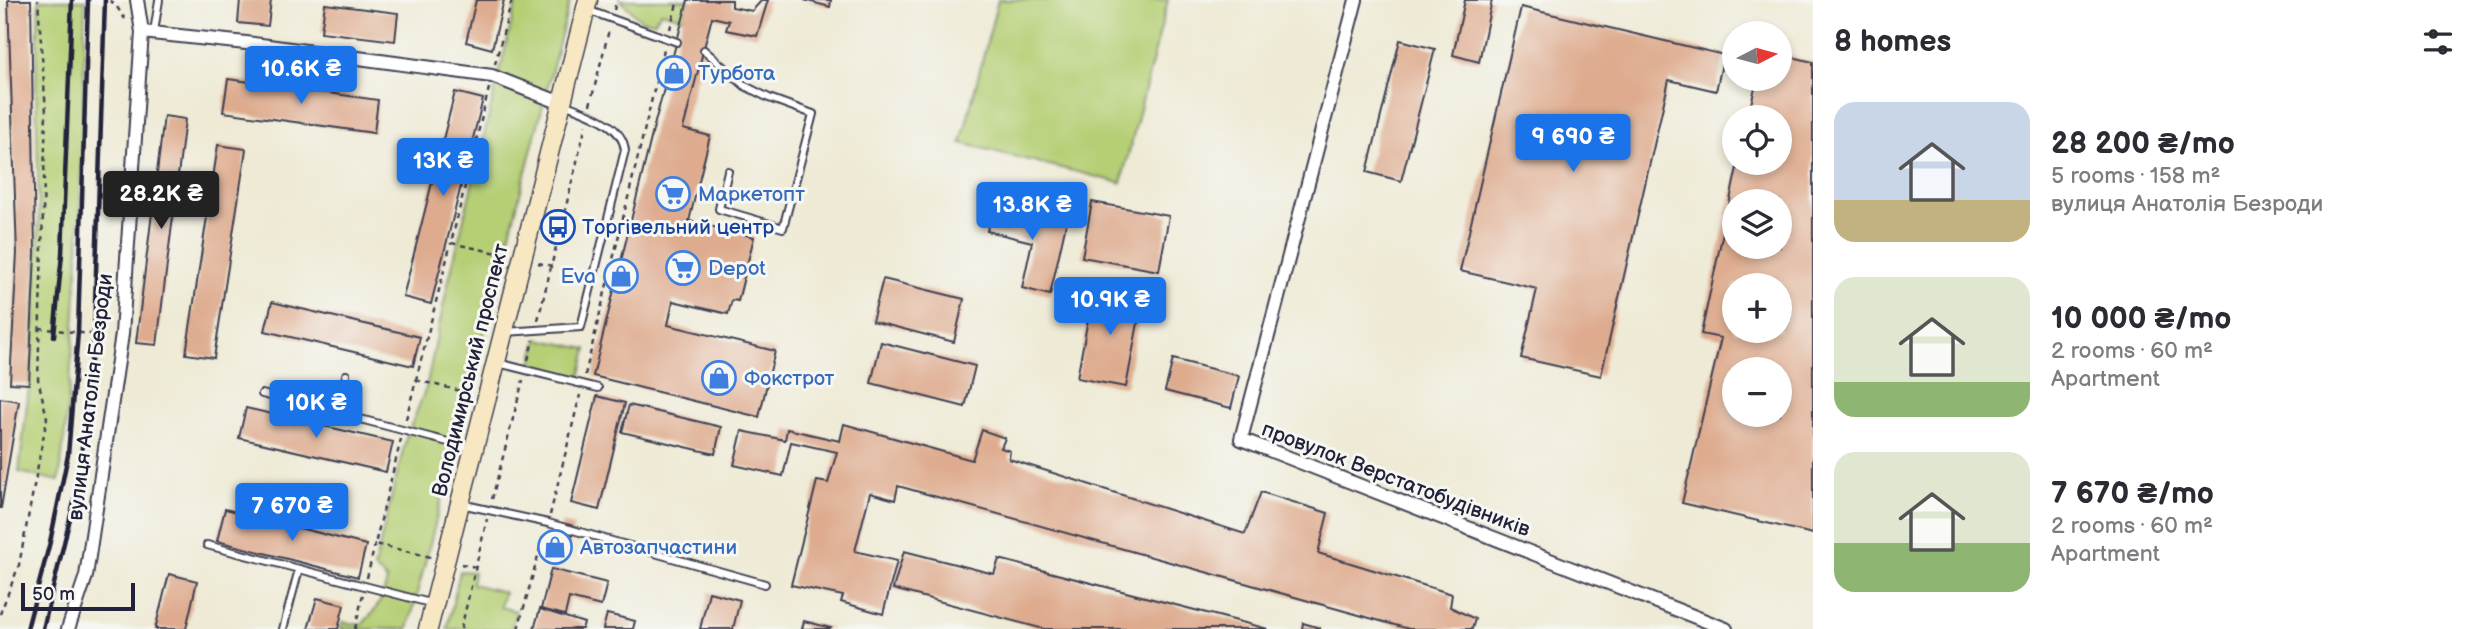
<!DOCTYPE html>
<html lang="en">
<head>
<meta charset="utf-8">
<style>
  :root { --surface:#fff; --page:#f7f7f7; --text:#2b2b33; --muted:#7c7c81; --accent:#1a73e8 }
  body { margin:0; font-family:"Balsamiq Sans",sans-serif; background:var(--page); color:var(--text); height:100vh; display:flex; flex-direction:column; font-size:26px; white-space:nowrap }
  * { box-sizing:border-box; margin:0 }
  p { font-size:23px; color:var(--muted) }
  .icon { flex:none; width:38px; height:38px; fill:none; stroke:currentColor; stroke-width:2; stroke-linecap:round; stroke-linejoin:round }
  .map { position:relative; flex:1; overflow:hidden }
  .drawer { display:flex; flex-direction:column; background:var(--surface); width:665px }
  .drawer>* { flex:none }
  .needle { width:46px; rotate:84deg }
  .controls { position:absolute; left:1722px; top:21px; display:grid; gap:14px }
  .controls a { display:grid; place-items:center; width:70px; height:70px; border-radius:50%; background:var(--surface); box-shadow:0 4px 10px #0003; font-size:35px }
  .scale { position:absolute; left:21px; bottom:18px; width:114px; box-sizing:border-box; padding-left:7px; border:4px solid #22223b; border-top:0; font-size:19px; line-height:24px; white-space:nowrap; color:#22223b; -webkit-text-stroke:5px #f6f6f2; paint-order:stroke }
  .price { position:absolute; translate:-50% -60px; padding:0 16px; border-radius:7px; background:var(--accent); color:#fff; font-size:23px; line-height:46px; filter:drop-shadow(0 2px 4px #0008) }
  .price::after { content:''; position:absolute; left:50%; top:42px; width:21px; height:16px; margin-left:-10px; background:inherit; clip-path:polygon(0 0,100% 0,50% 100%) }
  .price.current { background:#222; color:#fff }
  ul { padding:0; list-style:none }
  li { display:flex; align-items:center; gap:21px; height:175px; padding:0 21px }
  li span { display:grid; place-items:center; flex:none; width:196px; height:140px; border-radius:21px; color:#555 }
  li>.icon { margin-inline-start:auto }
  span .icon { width:84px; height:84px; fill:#fffc; stroke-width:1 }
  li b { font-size:30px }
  h2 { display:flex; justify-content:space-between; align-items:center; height:84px; padding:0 21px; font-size:30px }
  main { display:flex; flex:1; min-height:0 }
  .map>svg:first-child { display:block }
  .green { fill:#b5cf75; stroke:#6c7858; stroke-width:2 }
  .building { fill:#deab8e; fill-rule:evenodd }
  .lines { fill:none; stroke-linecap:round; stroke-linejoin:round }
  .lane-casing { stroke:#414052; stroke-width:10 }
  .street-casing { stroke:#414052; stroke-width:16 }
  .secondary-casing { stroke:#414052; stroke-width:21 }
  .path { stroke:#414052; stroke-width:2.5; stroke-dasharray:5 5; stroke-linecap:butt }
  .lane { stroke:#fff; stroke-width:6 }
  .street { stroke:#fff; stroke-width:12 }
  .secondary { stroke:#f7e8c3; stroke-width:18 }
  .rail { stroke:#22223b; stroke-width:4.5 }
  .labels { text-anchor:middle; stroke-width:6; stroke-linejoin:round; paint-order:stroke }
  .shop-label { font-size:21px; fill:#366cbe; stroke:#f6f6f2; text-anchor:start }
  .transit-label { font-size:21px; fill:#164399; stroke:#f6f6f2; text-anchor:start }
  .street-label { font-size:21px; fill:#22223b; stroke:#f6f6f2 }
</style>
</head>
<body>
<main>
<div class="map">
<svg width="1813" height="629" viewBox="0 0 1813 629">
  <rect width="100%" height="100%" fill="#f6f6f2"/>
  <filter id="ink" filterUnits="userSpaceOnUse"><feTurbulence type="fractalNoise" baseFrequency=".0143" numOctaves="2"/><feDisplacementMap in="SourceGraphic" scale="14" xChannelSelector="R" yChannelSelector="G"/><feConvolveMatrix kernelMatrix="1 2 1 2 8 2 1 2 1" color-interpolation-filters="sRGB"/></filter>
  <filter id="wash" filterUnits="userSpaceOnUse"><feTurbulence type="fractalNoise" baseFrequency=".00686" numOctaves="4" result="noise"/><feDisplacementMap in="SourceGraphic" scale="28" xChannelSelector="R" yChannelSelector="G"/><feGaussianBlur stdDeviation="1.57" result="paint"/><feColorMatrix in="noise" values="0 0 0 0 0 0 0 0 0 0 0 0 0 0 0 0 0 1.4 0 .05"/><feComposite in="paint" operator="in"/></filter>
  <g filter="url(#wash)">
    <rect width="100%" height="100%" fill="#eeead5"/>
    <g class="green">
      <path d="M39 0H85C82 160 80 322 59 481L19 472 33 353 39 218 36 83Z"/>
      <path d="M517 0H570L408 629H341L343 622 361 625C376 611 383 600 387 580L374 568 406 438 426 388 448 284Z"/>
      <path d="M620 0H688L684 18 661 12 654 22 641 20Z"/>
      <path d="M998 0H1168L1121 183 961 143Z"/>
      <path d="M538 339 587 349 580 378 531 367Z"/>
      <path d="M460 571 474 572 472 584 504 592 500 607 516 611 511 629H447Z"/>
    </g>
    <g id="blocks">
      <g class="building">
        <path d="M8 0H31L35 253 29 384 10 383 17 253Z"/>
        <path d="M240 0H271L268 26 238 23Z"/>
        <path d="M476 0H504L492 49 466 42Z"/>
        <path d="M688 0H732V7L752 11 762 0H768L757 36 726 30 729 21 712 17 683 129 710 136 689 221 754 237 738 301 732 300 728 314 673 301 668 325 775 351 759 417 593 376 655 122Z"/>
        <path d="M804 0H831L830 7Z"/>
        <path d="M1465 0H1492L1479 62 1453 55Z"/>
        <path d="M325 4 398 13 395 41 321 32Z"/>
        <path d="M1521 7 1724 55 1716 91 1669 80 1601 376 1521 358 1537 289 1460 271Z"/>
        <path d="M1400 40 1435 49 1401 181 1367 172Z"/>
        <path d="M1780 54 1813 62V534L1682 503 1721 338 1701 334 1738 163H1780V117H1748L1757 79H1780ZM1734 201H1780V247H1734ZM1734 285H1780V331H1734ZM1734 369H1780V415H1734Z"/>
        <path d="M228 79 378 100 374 133 223 112Z"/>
        <path d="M455 92 483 99 431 304 403 297Z"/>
        <path d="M164 116 185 119 157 345 136 343Z"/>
        <path d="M218 145 246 149 214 358 186 354Z"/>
        <path d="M1092 202 1169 216 1159 271 1082 257Z"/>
        <path d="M993 203 1067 219 1050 295 1022 288 1032 242 987 231Z"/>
        <path d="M883 279 964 299 954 342 872 321Z"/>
        <path d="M1094 287 1143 296 1126 387 1077 378Z"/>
        <path d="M272 302 420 337 413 366 265 331Z"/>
        <path d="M881 342 975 366 965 407 871 383Z"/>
        <path d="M1173 359 1239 376 1231 408 1165 391Z"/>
        <path d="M597 396 625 403 599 510 571 503Z"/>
        <path d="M0 398 19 401 1 508H0Z"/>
        <path d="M629 405 721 427 715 454 622 432Z"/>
        <path d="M246 408 393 442 386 472 239 438Z"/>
        <path d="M844 424 972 460 982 430 1005 438 1001 448 1010 451 1009 459 1245 534 1261 492 1328 513 1318 553 1452 594 1450 607 1475 619 1472 629H1409L898 486 895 500 870 493 855 551 897 561 883 614 841 602 843 596 791 585 817 481 828 483 837 452 791 442 783 476 734 465 742 431 785 440 787 429 840 441Z"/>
        <path d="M225 509 366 545 358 577 217 541Z"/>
        <path d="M562 523 574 526 568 551 556 548Z"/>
        <path d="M904 551 994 574 999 559 1268 629H1044L893 589Z"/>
        <path d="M551 569 607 583 601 606 569 598 565 615 541 609Z"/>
        <path d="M169 574 197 581 186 629H155Z"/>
        <path d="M709 592 740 600 733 629H700Z"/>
        <path d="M317 598 344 605 338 629H308Z"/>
        <path d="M540 609 584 623 582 629H534Z"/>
        <path d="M607 614 635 621 633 629H603Z"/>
        <path d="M804 621 831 628 830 629H802Z"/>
        <path d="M1303 623 1320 628V629H1302Z"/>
      </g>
    </g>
  </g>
  <g filter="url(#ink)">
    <use href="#blocks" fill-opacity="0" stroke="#414052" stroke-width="2"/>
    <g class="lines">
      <g class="lane-casing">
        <g id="lane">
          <path d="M587 10 677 42"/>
          <path d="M154 32 159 0"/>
          <path d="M704 50 745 86 769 98 813 114 783 228 719 209 728 171"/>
          <path d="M505 332 581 327 625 150C622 123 586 113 564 104"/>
          <path d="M498 363 598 388"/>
          <path d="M346 375 341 414 471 448"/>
          <path d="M262 394 341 414"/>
          <path d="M461 504 548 523 765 584"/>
          <path d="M207 545 299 569"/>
          <path d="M283 629 299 569 434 604"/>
        </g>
      </g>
      <g class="street-casing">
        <g id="street">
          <path d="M1356 0 1241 439 1726 629"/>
          <path d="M142 32 246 43 492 76 561 103"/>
          <path d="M68 629 86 576 122 334 142 32 137 0"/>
        </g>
      </g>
      <g class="secondary-casing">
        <path id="secondary" d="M428 629 588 0"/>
      </g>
      <g class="path">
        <path d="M110 0 117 7 125 19"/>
        <path d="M614 10 617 0"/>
        <path d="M670 29 678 0"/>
        <path d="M495 64 512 0"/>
        <path d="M489 88 451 243 507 255"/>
        <path d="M590 105 609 30"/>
        <path d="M538 263 552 266"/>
        <path d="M538 320 586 125"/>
        <path d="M39 328 107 336"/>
        <path d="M528 360 533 340"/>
        <path d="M585 375 664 49"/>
        <path d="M416 380 473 394"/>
        <path d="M406 419 451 243"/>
        <path d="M401 439 375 544 431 557"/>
        <path d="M492 499 523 380"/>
        <path d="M550 515 580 395"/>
        <path d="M461 564 475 567"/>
        <path d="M367 578 375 544"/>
        <path d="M0 614 19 565 47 418 38 379 46 112 38 0"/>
        <path d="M355 629 363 594"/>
        <path d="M461 629 487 519"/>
        <path d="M518 629 544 534"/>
      </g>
      <use href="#lane" class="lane"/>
      <use href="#street" class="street"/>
      <use href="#secondary" class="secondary"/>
      <g class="rail">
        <path d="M54 336 62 254 72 0"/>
        <path d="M27 629 50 542 68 455 78 332 88 0"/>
        <path d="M43 629 74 502 81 456 94 333 105 0"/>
      </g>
    </g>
  </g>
  <defs>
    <g id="shop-ring" transform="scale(1.75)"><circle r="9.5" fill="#f6f6f2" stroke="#3f7fe0" stroke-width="1.5"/><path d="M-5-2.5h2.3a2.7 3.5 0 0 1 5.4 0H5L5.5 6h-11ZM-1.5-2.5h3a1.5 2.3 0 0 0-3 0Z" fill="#3f7fe0"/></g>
    <g id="supermarket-ring" transform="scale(1.75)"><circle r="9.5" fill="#f6f6f2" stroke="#3f7fe0" stroke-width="1.5"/><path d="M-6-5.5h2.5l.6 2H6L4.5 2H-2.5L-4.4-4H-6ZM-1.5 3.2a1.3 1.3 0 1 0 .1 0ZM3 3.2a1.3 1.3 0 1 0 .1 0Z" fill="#3f7fe0"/></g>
    <g id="bus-ring" transform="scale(1.75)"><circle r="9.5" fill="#f6f6f2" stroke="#1a4fb4" stroke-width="1.5"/><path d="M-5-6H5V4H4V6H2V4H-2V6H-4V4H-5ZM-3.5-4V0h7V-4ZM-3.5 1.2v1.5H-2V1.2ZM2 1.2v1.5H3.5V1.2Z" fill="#1a4fb4"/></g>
  </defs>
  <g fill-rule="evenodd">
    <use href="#shop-ring" x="674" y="73"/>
    <use href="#supermarket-ring" x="673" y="194"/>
    <use href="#bus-ring" x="558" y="227"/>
    <use href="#supermarket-ring" x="683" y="268"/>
    <use href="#shop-ring" x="621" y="276"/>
    <use href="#shop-ring" x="719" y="378"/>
    <use href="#shop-ring" x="555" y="547"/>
  </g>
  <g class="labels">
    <g class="shop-label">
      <text x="698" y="80">Турбота</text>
      <text x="698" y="201">Маркетопт</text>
      <text x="708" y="275">Depot</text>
      <text x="596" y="283" text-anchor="end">Eva</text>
      <text x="744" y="385">Фокстрот</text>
      <text x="580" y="554">Автозапчастини</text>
    </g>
    <g class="transit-label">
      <text x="582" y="234">Торгівельний центр</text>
    </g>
    <g class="street-label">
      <text transform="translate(470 370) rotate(-76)" y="7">Володимирський проспект</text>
      <text transform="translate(90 397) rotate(-83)" y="7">вулиця Анатолія Безроди</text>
      <text transform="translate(1396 479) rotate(21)" y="7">провулок Верстатобудівників</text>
    </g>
  </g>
</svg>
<div class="controls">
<a><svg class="needle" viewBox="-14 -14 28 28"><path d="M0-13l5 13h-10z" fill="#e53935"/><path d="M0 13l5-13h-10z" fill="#7c7c81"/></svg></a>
<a><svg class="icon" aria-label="locate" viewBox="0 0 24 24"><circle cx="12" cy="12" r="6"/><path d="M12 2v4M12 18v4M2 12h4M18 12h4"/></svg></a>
<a><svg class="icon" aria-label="layers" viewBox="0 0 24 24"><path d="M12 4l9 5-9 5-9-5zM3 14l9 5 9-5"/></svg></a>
<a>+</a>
<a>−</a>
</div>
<div class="scale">50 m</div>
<b class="price" style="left:301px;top:106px">10.6K ₴</b>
<b class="price" style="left:1573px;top:174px">9 690 ₴</b>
<b class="price" style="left:443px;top:198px">13K ₴</b>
<b class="price current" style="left:161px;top:231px">28.2K ₴</b>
<b class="price" style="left:1032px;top:242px">13.8K ₴</b>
<b class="price" style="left:1110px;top:337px">10.9K ₴</b>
<b class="price" style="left:316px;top:440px">10K ₴</b>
<b class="price" style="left:292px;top:543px">7 670 ₴</b>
</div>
<section class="drawer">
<h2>8 homes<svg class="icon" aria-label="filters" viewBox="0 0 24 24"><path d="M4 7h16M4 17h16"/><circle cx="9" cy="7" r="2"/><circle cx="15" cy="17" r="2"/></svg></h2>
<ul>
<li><span style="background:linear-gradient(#c9d6e8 70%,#c2b280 0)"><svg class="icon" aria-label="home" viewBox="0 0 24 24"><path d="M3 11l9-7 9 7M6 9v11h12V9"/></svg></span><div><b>28 200 ₴/mo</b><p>5 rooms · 158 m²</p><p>вулиця Анатолія Безроди</p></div></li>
<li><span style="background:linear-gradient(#dfe7d0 75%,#8fb573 0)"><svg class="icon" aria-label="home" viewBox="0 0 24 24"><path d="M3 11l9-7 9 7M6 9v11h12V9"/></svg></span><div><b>10 000 ₴/mo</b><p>2 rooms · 60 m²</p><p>Apartment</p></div></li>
<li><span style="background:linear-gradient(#dfe7d0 65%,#8fb573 0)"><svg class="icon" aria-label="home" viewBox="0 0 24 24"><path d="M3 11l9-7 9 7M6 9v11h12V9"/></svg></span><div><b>7 670 ₴/mo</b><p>2 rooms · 60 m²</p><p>Apartment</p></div></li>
</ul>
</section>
</main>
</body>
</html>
